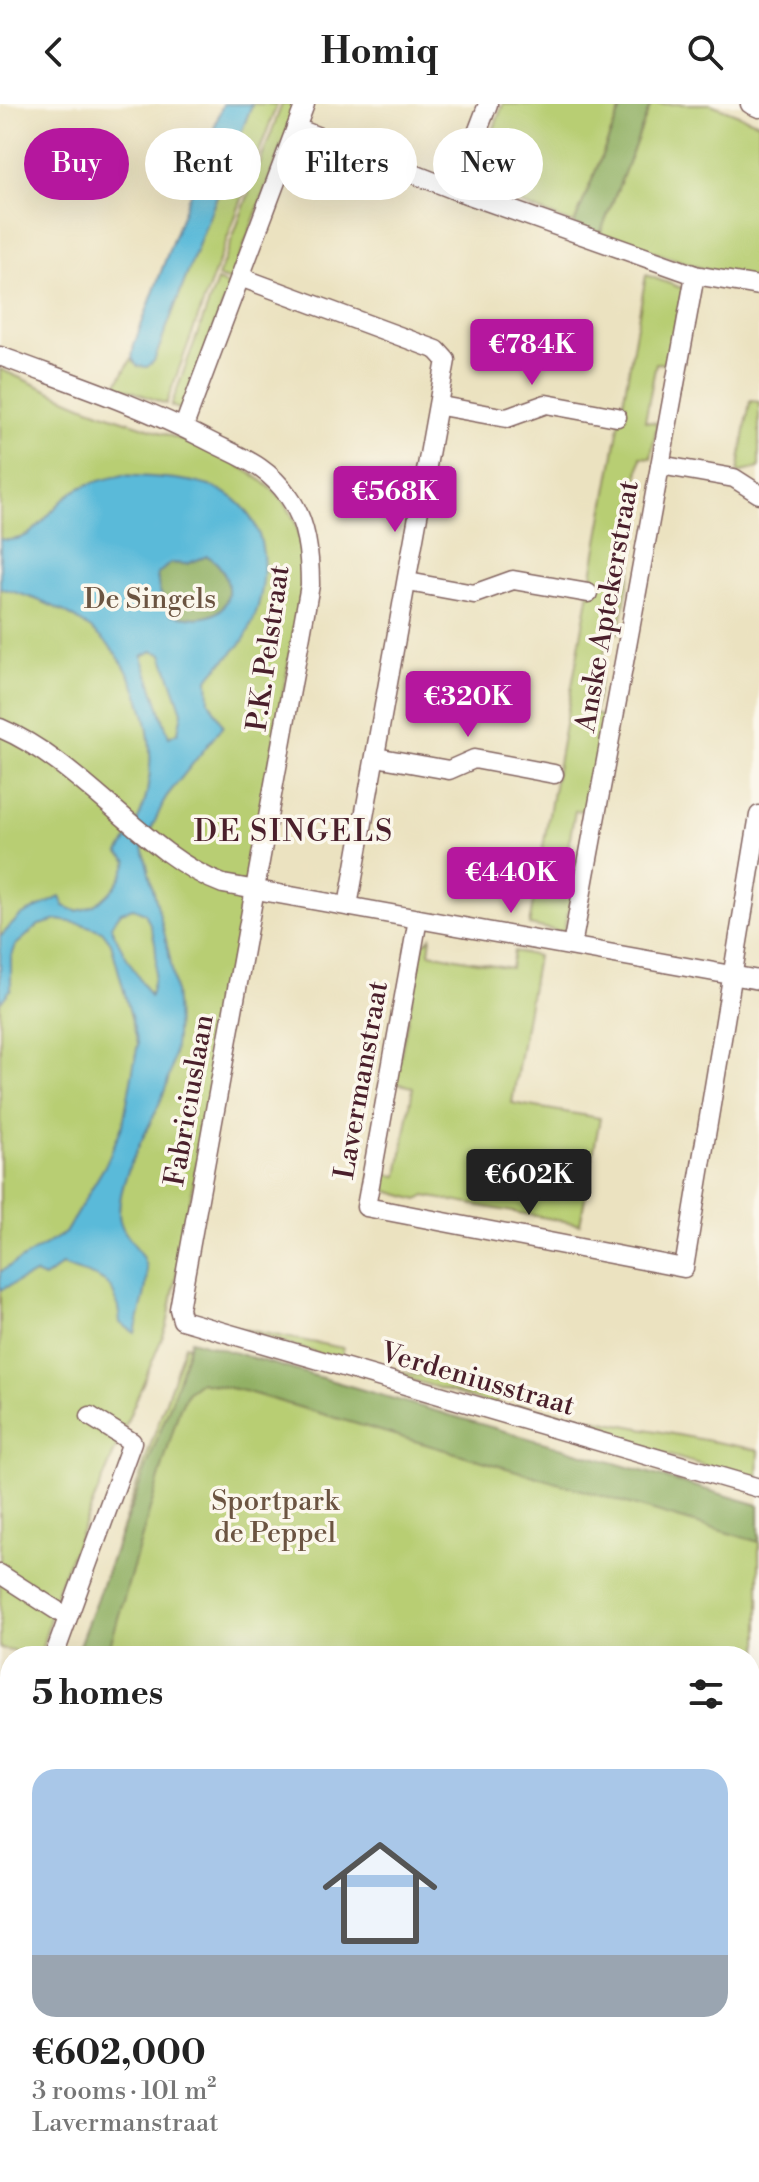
<!DOCTYPE html>
<html lang="en">
<head>
<meta charset="utf-8">
<style>
  :root { --surface:#fff; --page:#f6f6f6; --text:#222; --muted:#767676; --line:#e0e0e0; --accent:#b5179e }
  body { margin:0; font-family:"Libre Bodoni",serif; background:var(--page); color:var(--text); height:100vh; display:flex; flex-direction:column; font-size:30px; white-space:nowrap }
  * { box-sizing:border-box; margin:0 }
  p { font-size:26px; color:var(--muted) }
  .icon { flex:none; width:44px; height:44px; fill:none; stroke:currentColor; stroke-width:2; stroke-linecap:round; stroke-linejoin:round }
  .map { position:relative; flex:1; overflow:hidden }
  .sheet { position:absolute; left:0px; top:1542px; width:760px; height:536px; display:flex; flex-direction:column; background:var(--surface); border-radius:32px 32px 0 0; box-shadow:0 8px 32px #0002 }
  .sheet>* { flex:none }
  .top-card { position:absolute; left:24px; top:24px; width:712px; height:72px; display:flex; gap:16px }
  .price { position:absolute; translate:-50% -68px; padding:0 18px; border-radius:8px; background:var(--accent); color:#fff; font-size:26px; line-height:52px; filter:drop-shadow(0 2px 4px #0008) }
  .price::after { content:''; position:absolute; left:50%; top:48px; width:24px; height:18px; margin-left:-12px; background:inherit; clip-path:polygon(0 0,100% 0,50% 100%) }
  .price.selected { background:#222; color:#fff }
  ul { padding:0; list-style:none }
  li { display:grid; align-content:center; gap:16px; height:424px; padding:0 32px }
  li+li { border-top:2px solid var(--line) }
  li span { display:grid; place-items:center; height:248px; border-radius:24px; color:#555 }
  li>.icon { margin-inline-start:auto }
  span .icon { width:144px; height:144px; fill:#fffc; stroke-width:1 }
  li b { font-size:34px }
  h2 { display:flex; justify-content:space-between; align-items:center; height:96px; padding:0 32px; font-size:34px }
  .chip { padding:0 28px; border-radius:36px; background:var(--surface); box-shadow:0 8px 32px #0002; font-size:28px; line-height:72px }
  .chip.selected { background:var(--accent); color:#fff }
  header { display:flex; justify-content:space-between; align-items:center; height:104px; padding:0 32px; background:var(--surface); font-size:36px; font-weight:800 }
  .map>svg:first-child { display:block }
  .green { fill:#b8ce73; stroke:#81764f; stroke-width:2 }
  .forest { fill:#92b165; stroke:#6e6848; stroke-width:2 }
  .water { fill:#5abad9; stroke:#526c82; stroke-width:2; fill-rule:evenodd }
  .lines { fill:none; stroke-linecap:round; stroke-linejoin:round }
  .minor-casing { stroke:#82635f; stroke-width:21 }
  .secondary-casing { stroke:#82635f; stroke-width:29 }
  .minor { stroke:#fff; stroke-width:18 }
  .secondary { stroke:#fde4d1; stroke-width:26 }
  .labels { text-anchor:middle; stroke-width:7; stroke-linejoin:round; paint-order:stroke }
  .park-label { font-size:28px; fill:#6b5441; stroke:#fbf7ec }
  .street-label { font-size:28px; fill:#4a1f2b; stroke:#fbf7ec }
  .neighbourhood-label { font-size:30px; letter-spacing:2px; fill:#4a1f2b; stroke:#fbf7ec }
</style>
</head>
<body>
<header><svg class="icon" aria-label="back" viewBox="0 0 24 24"><path d="M15 5l-7 7 7 7"/></svg>Homiq<svg class="icon" aria-label="search" viewBox="0 0 24 24"><circle cx="10" cy="10" r="6"/><path d="M15 15l6 6"/></svg></header>
<div class="map">
<svg width="759" height="2078" viewBox="0 0 759 2078">
  <rect width="100%" height="100%" fill="#fbf7ec"/>
  <filter id="ink" filterUnits="userSpaceOnUse"><feTurbulence type="fractalNoise" baseFrequency=".0125" numOctaves="2"/><feDisplacementMap in="SourceGraphic" scale="16" xChannelSelector="R" yChannelSelector="G"/><feConvolveMatrix kernelMatrix="1 2 1 2 8 2 1 2 1" color-interpolation-filters="sRGB"/></filter>
  <filter id="wash" filterUnits="userSpaceOnUse"><feTurbulence type="fractalNoise" baseFrequency=".006" numOctaves="4" result="noise"/><feDisplacementMap in="SourceGraphic" scale="32" xChannelSelector="R" yChannelSelector="G"/><feGaussianBlur stdDeviation="1.8" result="paint"/><feColorMatrix in="noise" values="0 0 0 0 0 0 0 0 0 0 0 0 0 0 0 0 0 1.4 0 .05"/><feComposite in="paint" operator="in"/></filter>
  <g filter="url(#wash)">
    <rect width="100%" height="100%" fill="#ebe2c0"/>
    <g class="green">
      <path d="M252 0H277L166 300 116 281 132 254 134 259 154 257Z"/>
      <path d="M282 0H297L231 177 218 173Z"/>
      <path d="M503 0H623L574 120 473 82Z"/>
      <path d="M651 0H711L759 19V176L704 165 600 130Z"/>
      <path d="M646 171 684 185 668 260 656 259 645 317 657 319 651 354 641 353 626 442 635 443 619 529 608 528 594 610 605 613 588 706 575 707 560 785 573 788 563 828 529 821Z"/>
      <path d="M217 177 230 182 182 306 171 302Z"/>
      <path d="M0 265C30 278 59 292 89 304 149 327 266 352 294 415 301 432 301 457 304 475L167 1222 58 1483 40 1552 0 1545Z"/>
      <path d="M750 297 759 298V364L738 369Z"/>
      <path d="M431 833 429 849 511 864 514 847 537 852 512 999 600 1014 580 1120 425 1092 418 1096 380 1085 379 1070 398 1072 413 983 395 979 420 854 424 839Z"/>
      <path d="M232 1223 343 1244 342 1257Z"/>
      <path d="M185 1241 759 1402V1764L750 1799V1552H78Z"/>
      <path d="M367 1262 494 1285 497 1302Z"/>
      <path d="M517 1301 759 1346 758 1377 517 1308Z"/>
      <path d="M750 1931 759 1933V2014L750 2035Z"/>
    </g>
    <g class="forest">
      <path d="M623 0H651L600 130 574 120Z"/>
      <path d="M207 452C230 462 239 503 209 512 197 516 184 513 171 510L159 486 157 470 170 459 186 460Z"/>
      <path d="M191 1236 759 1401V1438L244 1287 200 1278 188 1287 179 1306 107 1552H75L172 1296Z"/>
      <path d="M759 1610V1683L750 1716V1639Z"/>
    </g>
    <g class="water">
      <path d="M223 0H252L154 257 147 263 137 262 132 254 134 241Z"/>
      <path d="M124 371C153 374 187 373 215 384 276 408 272 485 245 534 235 550 218 559 208 575L209 597 223 622 166 693 143 743C160 823 194 901 166 983 152 1024 120 1064 119 1109 119 1129 138 1140 144 1157 152 1177 139 1209 135 1229L120 1219C116 1171 102 1177 62 1161L44 1174 35 1170 0 1186V1168L65 1129 106 1060 123 1020 138 939 111 839 102 827 82 820 58 816 39 821 16 841 11 854V885L0 899V833L20 812 60 793 64 802 76 807C102 804 121 779 128 757L119 749C131 730 143 710 147 688 159 629 136 554 84 520 59 502 29 492 0 484V435C35 442 46 407 70 390 85 379 106 375 124 371ZM207 452C230 463 239 503 209 512 196 516 183 512 171 510L159 486 157 471 170 459 186 460ZM152 547 162 550 182 608 178 628 169 633 142 552ZM133 804 145 809C160 839 158 860 150 892 136 869 121 847 111 822L121 808Z"/>
    </g>
  </g>
  <g filter="url(#ink)">
    <g class="lines">
      <g class="minor-casing">
        <g id="minor">
          <path d="M750 0 759 4"/>
          <path d="M296 24 455 86 695 171 759 182"/>
          <path d="M455 86 488 0"/>
          <path d="M240 173 437 246 446 256 348 802"/>
          <path d="M0 252C69 278 140 301 205 335 239 353 265 359 289 393 307 418 310 451 310 481L179 1205 182 1216 759 1384"/>
          <path d="M441 302 507 314 546 300 617 313"/>
          <path d="M184 322 305 0"/>
          <path d="M660 361 734 374 759 390"/>
          <path d="M408 478 474 490 513 476 588 489"/>
          <path d="M0 624C83 659 145 751 223 780L759 876"/>
          <path d="M376 653 449 666 474 655 554 670"/>
          <path d="M418 815 366 1103 684 1164 759 711"/>
          <path d="M572 842 695 171"/>
          <path d="M0 1470 67 1513"/>
          <path d="M54 1552 132 1338 90 1312"/>
          <path d="M1 1727 10 1692"/>
          <path d="M750 1821 759 1788"/>
          <path d="M750 1851 759 1854"/>
          <path d="M750 2062 759 2040"/>
          <path d="M372 2068 389 2078"/>
          <path d="M704 2068 730 2078"/>
          <path d="M158 2078 168 2068"/>
        </g>
      </g>
      <g class="secondary-casing">
        <g id="secondary">
          <path d="M0 1717 10 1720"/>
          <path d="M750 1909 759 1911"/>
        </g>
      </g>
      <use href="#minor" class="minor"/>
      <use href="#secondary" class="secondary"/>
    </g>
  </g>
  <g class="labels">
    <g class="park-label">
      <text x="150" y="504">De Singels</text>
      <text x="275" y="1406">Sportpark<tspan x="275" dy="32">de Peppel</tspan></text>
    </g>
    <g class="street-label">
      <text transform="translate(606 502) rotate(-80)" y="10">Anske Aptekerstraat</text>
      <text transform="translate(267 544) rotate(-82)" y="10">P.K. Pelstraat</text>
      <text transform="translate(360 976) rotate(-80)" y="10">Lavermanstraat</text>
      <text transform="translate(188 996) rotate(-80)" y="10">Fabriciuslaan</text>
      <text transform="translate(478 1274) rotate(16)" y="10">Verdeniusstraat</text>
    </g>
    <g class="neighbourhood-label">
      <text x="294" y="737">DE SINGELS</text>
    </g>
  </g>
</svg>
<b class="price" style="left:532px;top:283px">€784K</b>
<b class="price" style="left:395px;top:430px">€568K</b>
<b class="price" style="left:468px;top:635px">€320K</b>
<b class="price" style="left:511px;top:811px">€440K</b>
<b class="price selected" style="left:529px;top:1113px">€602K</b>
<div class="top-card">
<a class="chip selected">Buy</a>
<a class="chip">Rent</a>
<a class="chip">Filters</a>
<a class="chip">New</a>
</div>
<section class="sheet">
<h2>5 homes<svg class="icon" aria-label="filters" viewBox="0 0 24 24"><path d="M4 7h16M4 17h16"/><circle cx="9" cy="7" r="2"/><circle cx="15" cy="17" r="2"/></svg></h2>
<ul>
<li><span style="background:linear-gradient(#a9c7e8 75%,#9aa5b1 0)"><svg class="icon" aria-label="home" viewBox="0 0 24 24"><path d="M3 11l9-7 9 7M6 9v11h12V9"/></svg></span><div><b>€602,000</b><p>3 rooms · 101 m²</p><p>Lavermanstraat</p></div></li>
</ul>
</section>
</div>
</body>
</html>
